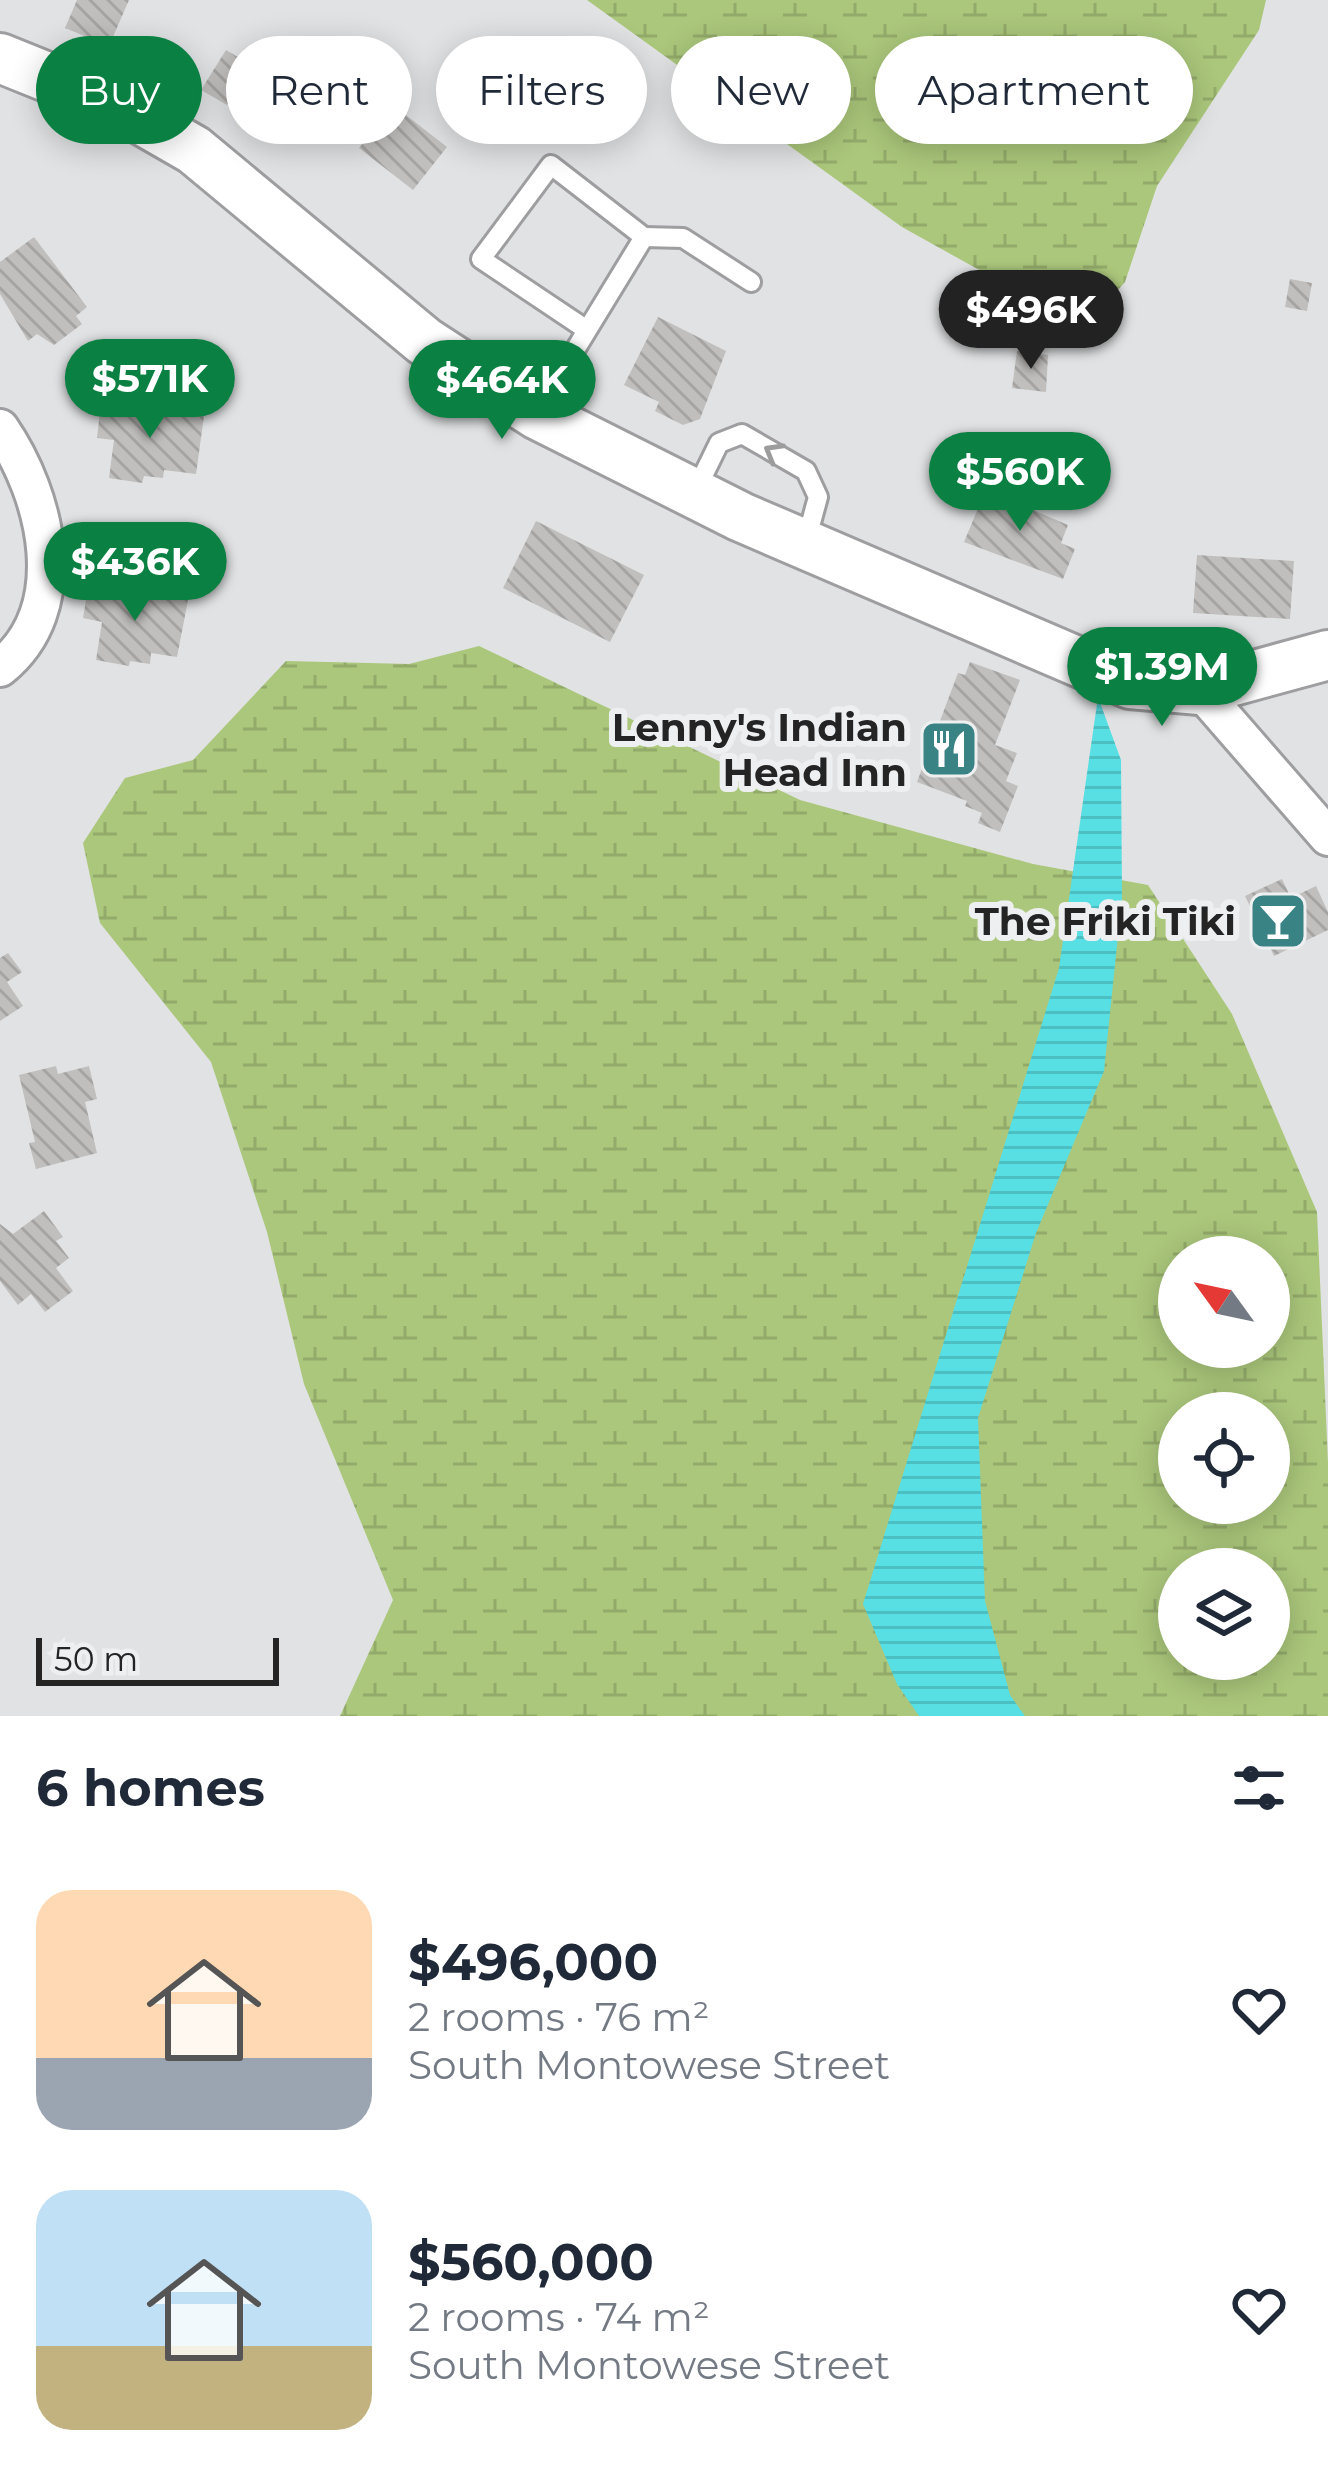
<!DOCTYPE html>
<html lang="en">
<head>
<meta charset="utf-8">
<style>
  :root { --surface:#fff; --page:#f2f2f3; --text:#1f2937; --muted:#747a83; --accent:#0b8043 }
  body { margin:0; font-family:Montserrat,sans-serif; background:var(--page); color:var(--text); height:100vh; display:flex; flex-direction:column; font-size:45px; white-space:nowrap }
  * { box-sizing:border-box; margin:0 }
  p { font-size:39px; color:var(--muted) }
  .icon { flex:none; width:66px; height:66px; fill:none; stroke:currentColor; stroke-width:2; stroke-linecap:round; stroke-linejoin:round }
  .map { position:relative; height:1716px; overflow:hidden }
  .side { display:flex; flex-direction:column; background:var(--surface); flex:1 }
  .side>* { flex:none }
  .guide { position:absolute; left:36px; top:36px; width:1257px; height:108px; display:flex; gap:24px }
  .needle { width:78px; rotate:303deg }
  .tools { position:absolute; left:1158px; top:1236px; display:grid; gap:24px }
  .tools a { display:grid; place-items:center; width:132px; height:132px; border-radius:50%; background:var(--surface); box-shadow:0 6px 30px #0003; font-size:60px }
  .scale { position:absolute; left:36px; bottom:30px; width:243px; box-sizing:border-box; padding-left:12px; border:6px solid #242425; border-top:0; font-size:33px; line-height:42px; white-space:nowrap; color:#242425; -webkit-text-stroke:9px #eeeff1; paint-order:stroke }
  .price { position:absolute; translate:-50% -102px; padding:0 27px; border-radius:42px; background:var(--accent); color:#fff; font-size:39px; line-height:78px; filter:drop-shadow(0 3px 6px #0008) }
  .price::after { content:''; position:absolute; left:50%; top:72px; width:36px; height:27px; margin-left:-18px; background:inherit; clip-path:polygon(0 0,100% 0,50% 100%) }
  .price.selected { background:#222; color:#fff }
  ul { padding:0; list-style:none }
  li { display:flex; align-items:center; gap:36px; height:300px; padding:0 36px }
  li span { display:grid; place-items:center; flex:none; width:336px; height:240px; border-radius:36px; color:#555 }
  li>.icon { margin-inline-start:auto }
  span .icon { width:144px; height:144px; fill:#fffc; stroke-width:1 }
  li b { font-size:51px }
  h2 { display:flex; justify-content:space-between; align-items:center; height:144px; padding:0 36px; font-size:51px }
  .tag { padding:0 42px; border-radius:54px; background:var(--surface); box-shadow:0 6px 30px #0003; font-size:42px; line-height:108px }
  .tag.selected { background:var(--accent); color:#fff }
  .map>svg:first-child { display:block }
  .wetland { fill:url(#wetland-marsh); fill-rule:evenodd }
  .water { fill:url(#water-rules) }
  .building { fill:url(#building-back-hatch) }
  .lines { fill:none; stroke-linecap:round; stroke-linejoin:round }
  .lane-casing { stroke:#9e9ea0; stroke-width:24 }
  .street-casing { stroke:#9e9ea0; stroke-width:42 }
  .secondary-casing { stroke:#9e9ea0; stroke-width:54 }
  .lane { stroke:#fff; stroke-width:18 }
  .street { stroke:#fff; stroke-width:36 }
  .secondary { stroke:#fff; stroke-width:48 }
  .oneway { stroke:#9c9c9d }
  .labels { text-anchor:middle; stroke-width:12; stroke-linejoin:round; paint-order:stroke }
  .poi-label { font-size:39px; font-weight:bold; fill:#242425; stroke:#eeeff1; text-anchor:end }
</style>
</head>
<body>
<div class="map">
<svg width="1328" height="1716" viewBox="0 0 1328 1716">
  <defs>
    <pattern id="wetland-marsh" width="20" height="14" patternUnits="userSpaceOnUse" patternTransform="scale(3)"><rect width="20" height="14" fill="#abc77b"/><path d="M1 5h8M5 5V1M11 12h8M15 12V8" fill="none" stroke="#93ab6a"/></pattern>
    <pattern id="water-rules" width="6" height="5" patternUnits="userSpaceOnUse" patternTransform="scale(3)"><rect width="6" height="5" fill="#58dfe3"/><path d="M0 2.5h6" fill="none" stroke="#4cbfc3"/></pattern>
    <pattern id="building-back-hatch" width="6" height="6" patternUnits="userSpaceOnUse" patternTransform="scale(3)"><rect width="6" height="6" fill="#c0bfbd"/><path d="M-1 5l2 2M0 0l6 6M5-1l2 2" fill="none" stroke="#a5a4a2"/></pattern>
  </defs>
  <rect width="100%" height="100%" fill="#e1e2e3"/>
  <g class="wetland">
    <path d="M587 0H1266L1259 30 1157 186 1125 282 1095 316 1053 311 902 227Z"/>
    <path d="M479 646 800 800 1033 864 1148 885 1232 1014 1317 1212 1328 1463V1716H340L393 1600 304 1384 267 1232 211 1062 100 923 83 843 125 778 193 760 286 661 409 664ZM1179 1257H1269V1347H1179ZM1179 1413H1269V1503H1179ZM1179 1569H1269V1659H1179Z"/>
  </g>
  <path class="water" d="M1098 697 1121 760 1122 897 1104 1071 1036 1233 978 1418 985 1601 1010 1695 1025 1716H919L897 1684 863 1604 1059 968Z"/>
  <g class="building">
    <path d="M77 0H129L109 46 65 28Z"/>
    <path d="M226 50 251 65 227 105 201 90Z"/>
    <path d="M369 53 401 77 378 107 346 83Z"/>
    <path d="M393 105 447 147 413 190 359 148Z"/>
    <path d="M34 237 87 307 76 316 82 324 54 345 37 334 28 341 0 294V262Z"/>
    <path d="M1290 279 1312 283 1307 311 1285 307Z"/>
    <path d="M658 317 726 351 700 419 683 425 655 411 659 402 624 385Z"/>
    <path d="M1017 351 1048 355 1046 392 1012 388Z"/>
    <path d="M101 402 204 416 196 474 164 470 163 478 144 476 142 483 109 478 114 440 97 438Z"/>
    <path d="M987 487 1009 503 1012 495 1037 501 1033 510 1068 525 1061 543 1075 549 1063 579 964 542Z"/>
    <path d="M536 521 644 575 610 642 503 588Z"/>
    <path d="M1197 555 1294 561 1290 619 1193 613Z"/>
    <path d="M89 582 188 600 177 657 151 653 150 664 130 661 129 666 96 660 102 622 83 618Z"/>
    <path d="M970 662 1020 680 995 745 1017 753 1006 781 1018 786 1000 832 978 823 982 813 965 806 967 801 917 782 958 673 965 675Z"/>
    <path d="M1282 879 1291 898 1316 886 1328 912V930L1274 956 1245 896Z"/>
    <path d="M8 953 22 972 7 982 23 1006 0 1021V958Z"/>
    <path d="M56 1066 58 1074 89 1066 97 1099 85 1102 97 1153 36 1169 29 1143 35 1142 19 1075Z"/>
    <path d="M44 1211 63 1237 56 1241 69 1258 56 1268 73 1291 45 1312 31 1294 18 1305 0 1281V1224L13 1234Z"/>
  </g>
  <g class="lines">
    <g class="lane-casing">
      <g id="lane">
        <path d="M644 237 683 238 751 282"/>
        <path d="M536 414 644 237 551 165 481 259 587 330"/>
        <path d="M696 490 719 443 742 434 806 471 818 497 806 541"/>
      </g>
    </g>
    <g class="street-casing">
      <g id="street">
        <path d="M0 428C47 496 74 609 0 668"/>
        <path d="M1200 690 1328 837"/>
      </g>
    </g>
    <g class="secondary-casing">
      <path id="secondary" d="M0 58 114 104 194 150 424 341 536 414 741 517 1130 684 1200 690 1328 655"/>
    </g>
    <use href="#lane" class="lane"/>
    <use href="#street" class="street"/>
    <use href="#secondary" class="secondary"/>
  </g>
  <defs><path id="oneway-chevron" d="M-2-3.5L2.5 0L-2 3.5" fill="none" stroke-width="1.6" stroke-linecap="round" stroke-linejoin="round" transform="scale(3)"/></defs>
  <use class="oneway" href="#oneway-chevron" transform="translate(773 452) rotate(-150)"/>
  <defs>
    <g id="restaurant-square" transform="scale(3)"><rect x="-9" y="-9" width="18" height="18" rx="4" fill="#3a8385" stroke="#eeeff1"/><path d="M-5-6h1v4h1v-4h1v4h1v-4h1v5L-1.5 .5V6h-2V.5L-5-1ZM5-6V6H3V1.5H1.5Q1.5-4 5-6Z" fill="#fff"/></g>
    <g id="bar-square" transform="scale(3)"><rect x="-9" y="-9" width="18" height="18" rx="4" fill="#3a8385" stroke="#eeeff1"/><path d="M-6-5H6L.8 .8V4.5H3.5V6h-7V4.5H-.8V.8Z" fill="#fff"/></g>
  </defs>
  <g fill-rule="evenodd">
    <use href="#restaurant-square" x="949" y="749"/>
    <use href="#bar-square" x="1278" y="921"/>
  </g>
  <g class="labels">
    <g class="poi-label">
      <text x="907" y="741">Lenny's Indian<tspan x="907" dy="45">Head Inn</tspan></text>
      <text x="1236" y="935">The Friki Tiki</text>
    </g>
  </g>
</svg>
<div class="tools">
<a><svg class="needle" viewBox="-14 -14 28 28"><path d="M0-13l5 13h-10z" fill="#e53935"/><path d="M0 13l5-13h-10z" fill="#747a83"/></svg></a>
<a><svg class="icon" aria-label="locate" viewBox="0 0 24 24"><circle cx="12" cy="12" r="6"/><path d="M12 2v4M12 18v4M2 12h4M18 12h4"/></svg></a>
<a><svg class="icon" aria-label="layers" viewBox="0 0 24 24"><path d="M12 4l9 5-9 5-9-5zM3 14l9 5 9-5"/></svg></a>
</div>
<div class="scale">50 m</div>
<b class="price selected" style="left:1031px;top:372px">$496K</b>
<b class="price" style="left:150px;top:441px">$571K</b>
<b class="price" style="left:502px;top:442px">$464K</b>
<b class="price" style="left:1020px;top:534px">$560K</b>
<b class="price" style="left:135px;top:624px">$436K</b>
<b class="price" style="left:1162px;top:729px">$1.39M</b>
<div class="guide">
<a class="tag selected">Buy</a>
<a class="tag">Rent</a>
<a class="tag">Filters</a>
<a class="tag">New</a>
<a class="tag">Apartment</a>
</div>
</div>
<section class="side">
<h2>6 homes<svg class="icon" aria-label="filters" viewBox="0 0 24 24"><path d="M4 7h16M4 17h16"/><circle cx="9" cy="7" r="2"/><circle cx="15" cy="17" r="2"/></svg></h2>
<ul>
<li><span style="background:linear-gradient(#ffd9b3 70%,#9aa5b1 0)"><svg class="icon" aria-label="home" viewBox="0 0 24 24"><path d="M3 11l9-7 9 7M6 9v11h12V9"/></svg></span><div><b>$496,000</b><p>2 rooms · 76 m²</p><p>South Montowese Street</p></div><svg class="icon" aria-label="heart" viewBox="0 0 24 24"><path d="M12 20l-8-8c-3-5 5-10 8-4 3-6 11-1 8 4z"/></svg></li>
<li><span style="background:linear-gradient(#bfe0f5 65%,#c2b280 0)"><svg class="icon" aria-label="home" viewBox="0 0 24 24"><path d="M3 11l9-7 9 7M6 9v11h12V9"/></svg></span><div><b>$560,000</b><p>2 rooms · 74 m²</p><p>South Montowese Street</p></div><svg class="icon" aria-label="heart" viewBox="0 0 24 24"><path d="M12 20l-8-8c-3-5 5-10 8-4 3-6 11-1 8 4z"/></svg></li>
</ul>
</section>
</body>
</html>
